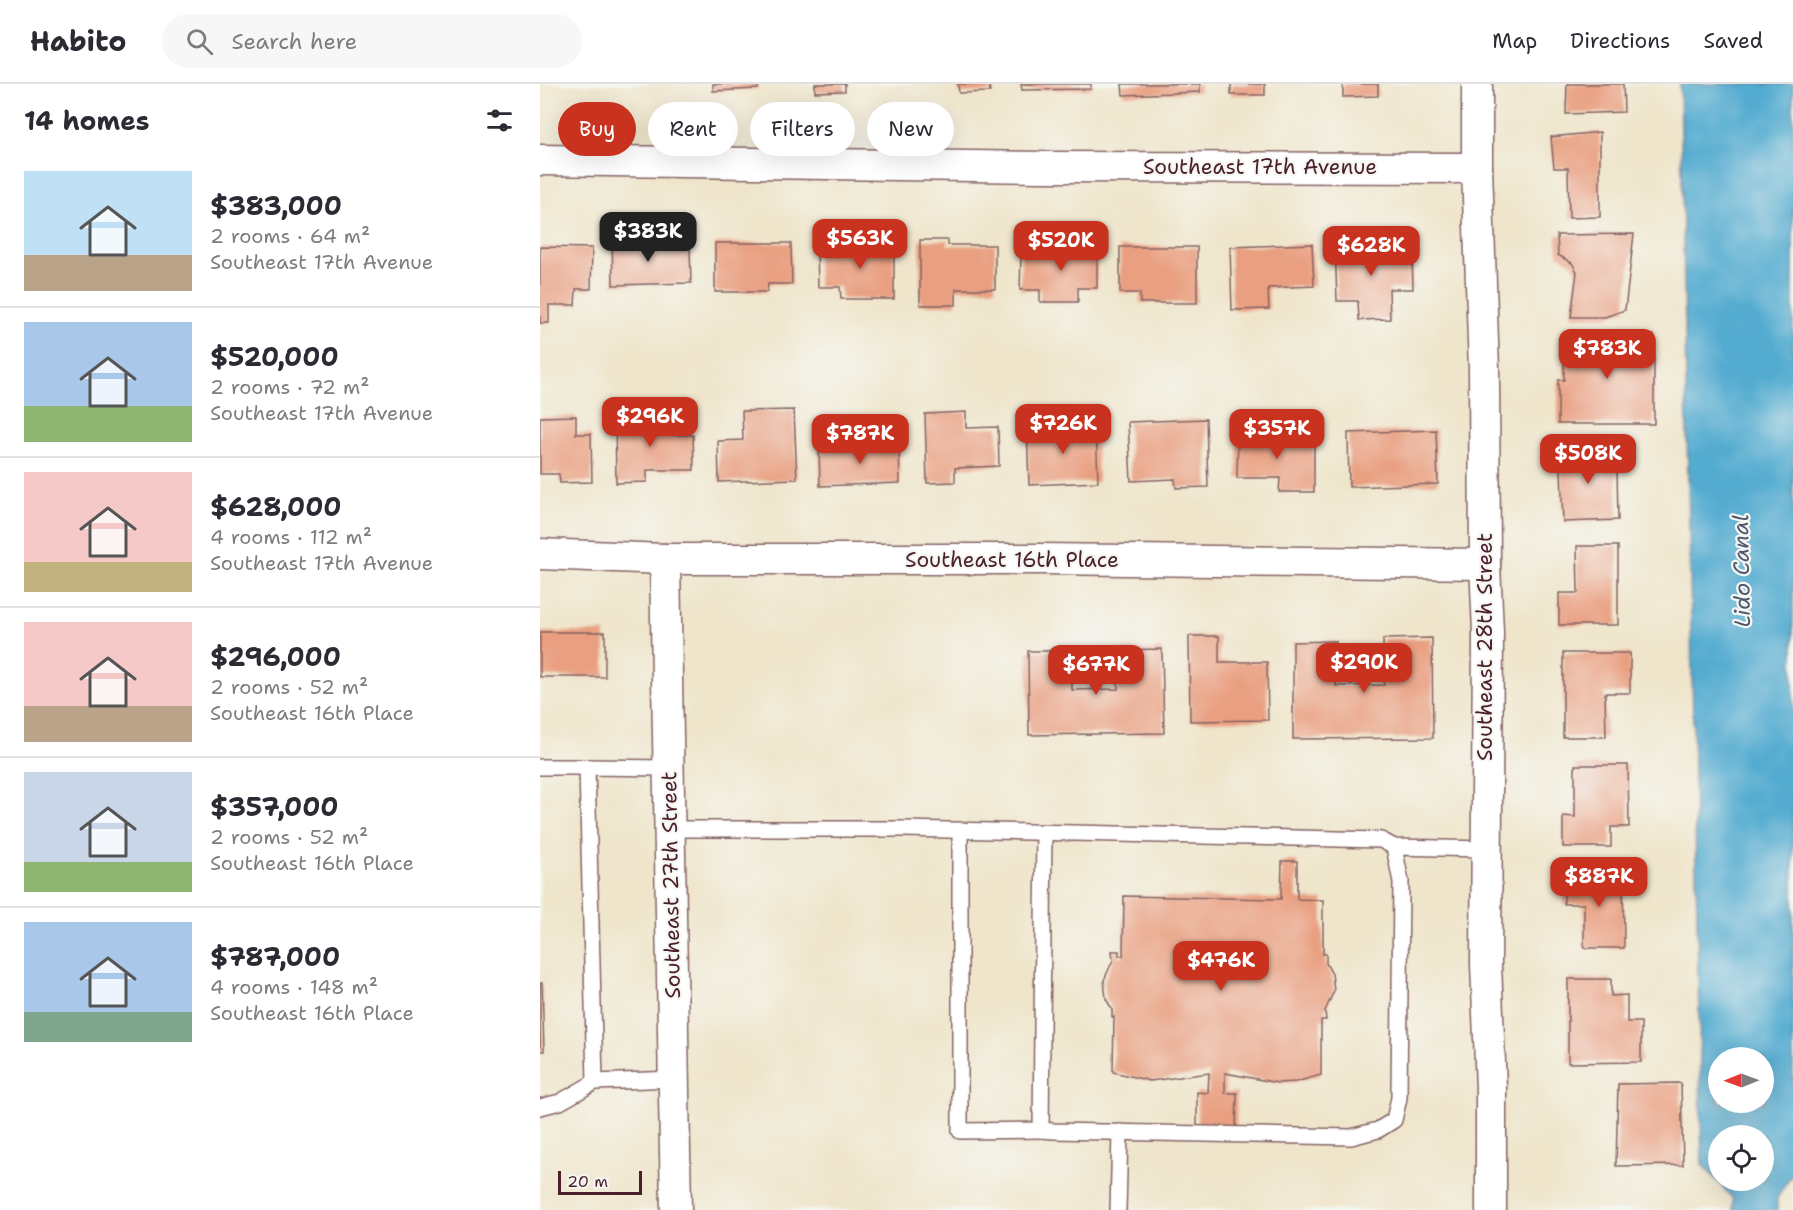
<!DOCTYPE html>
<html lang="en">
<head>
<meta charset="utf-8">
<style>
  :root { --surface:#fff; --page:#f7f7f7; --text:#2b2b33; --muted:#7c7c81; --line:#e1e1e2; --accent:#c8321e }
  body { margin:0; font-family:"Shantell Sans",sans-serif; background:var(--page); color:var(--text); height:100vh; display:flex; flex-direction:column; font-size:22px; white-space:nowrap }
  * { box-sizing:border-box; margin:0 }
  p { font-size:20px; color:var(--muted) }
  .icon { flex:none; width:33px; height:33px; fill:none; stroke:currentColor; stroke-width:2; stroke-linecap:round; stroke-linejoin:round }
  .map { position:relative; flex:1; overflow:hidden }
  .sheet { display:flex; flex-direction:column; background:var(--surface); width:540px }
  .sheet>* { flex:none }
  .guide { position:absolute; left:18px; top:18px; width:570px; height:54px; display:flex; gap:12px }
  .needle { width:39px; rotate:269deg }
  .controls { position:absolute; left:1168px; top:963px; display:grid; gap:12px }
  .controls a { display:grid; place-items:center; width:66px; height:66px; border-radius:50%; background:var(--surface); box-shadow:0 6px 24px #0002; font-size:30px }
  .scale { position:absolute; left:18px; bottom:15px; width:84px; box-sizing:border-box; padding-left:6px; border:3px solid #4a1f2b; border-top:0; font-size:16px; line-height:21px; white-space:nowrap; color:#4a1f2b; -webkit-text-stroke:4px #f6f6f2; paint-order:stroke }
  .price { position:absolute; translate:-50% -51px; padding:0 14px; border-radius:12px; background:var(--accent); color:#fff; font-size:20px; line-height:39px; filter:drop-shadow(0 2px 3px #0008) }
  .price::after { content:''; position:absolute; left:50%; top:36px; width:18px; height:14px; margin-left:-9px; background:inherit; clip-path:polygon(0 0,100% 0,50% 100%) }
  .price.current { background:#222; color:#fff }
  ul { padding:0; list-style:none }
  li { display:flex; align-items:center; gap:18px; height:150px; padding:0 24px }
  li+li { border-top:2px solid var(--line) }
  li span { display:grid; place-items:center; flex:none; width:168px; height:120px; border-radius:0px; color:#555 }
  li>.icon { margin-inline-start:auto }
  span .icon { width:72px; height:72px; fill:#fffc; stroke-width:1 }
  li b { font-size:26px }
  h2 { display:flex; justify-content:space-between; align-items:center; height:72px; padding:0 24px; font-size:26px }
  .chip { padding:0 21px; border-radius:27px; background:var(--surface); box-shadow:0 6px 24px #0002; font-size:21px; line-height:54px }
  .chip.current { background:var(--accent); color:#fff }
  header { display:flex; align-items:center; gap:36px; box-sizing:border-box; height:84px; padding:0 30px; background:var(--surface); border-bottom:2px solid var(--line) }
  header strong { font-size:28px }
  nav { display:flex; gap:33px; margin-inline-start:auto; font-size:21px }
  .search { width:420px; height:54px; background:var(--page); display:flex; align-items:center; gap:15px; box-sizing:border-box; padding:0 21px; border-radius:33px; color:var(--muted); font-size:22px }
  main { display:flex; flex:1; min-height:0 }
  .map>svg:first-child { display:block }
  .water { fill:#53abd0; stroke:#4e657e; stroke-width:1.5; fill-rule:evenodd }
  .building { fill:#e99f80 }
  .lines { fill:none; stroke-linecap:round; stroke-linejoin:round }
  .service-casing { stroke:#846463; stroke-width:18 }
  .minor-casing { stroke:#846463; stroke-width:33 }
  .service { stroke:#fff; stroke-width:15 }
  .minor { stroke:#fff; stroke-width:30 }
  .labels { text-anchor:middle; stroke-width:4.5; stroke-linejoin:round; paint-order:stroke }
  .street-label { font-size:21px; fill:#4a1f2b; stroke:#f6f6f2 }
  .water-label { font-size:22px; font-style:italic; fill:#4e576d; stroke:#f6f6f2 }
</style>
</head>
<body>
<header>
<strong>Habito</strong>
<div class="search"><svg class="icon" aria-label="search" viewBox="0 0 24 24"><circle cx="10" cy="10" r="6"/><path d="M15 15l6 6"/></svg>Search here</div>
<nav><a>Map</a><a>Directions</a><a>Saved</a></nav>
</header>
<main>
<section class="sheet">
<h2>14 homes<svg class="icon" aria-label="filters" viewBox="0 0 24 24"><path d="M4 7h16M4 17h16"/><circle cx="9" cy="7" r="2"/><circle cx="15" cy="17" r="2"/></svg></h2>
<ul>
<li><span style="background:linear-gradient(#bfe0f5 70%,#b9a48a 0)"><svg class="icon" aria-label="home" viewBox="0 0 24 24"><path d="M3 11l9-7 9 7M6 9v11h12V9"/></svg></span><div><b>$383,000</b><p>2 rooms · 64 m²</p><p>Southeast 17th Avenue</p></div></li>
<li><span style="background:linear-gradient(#a9c7e8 70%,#8fb573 0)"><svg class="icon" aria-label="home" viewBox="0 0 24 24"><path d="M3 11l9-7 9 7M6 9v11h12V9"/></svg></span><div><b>$520,000</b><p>2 rooms · 72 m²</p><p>Southeast 17th Avenue</p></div></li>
<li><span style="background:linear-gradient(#f6c9c9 75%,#c2b280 0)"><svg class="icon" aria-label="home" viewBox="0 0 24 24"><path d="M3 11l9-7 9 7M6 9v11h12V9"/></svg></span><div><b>$628,000</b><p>4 rooms · 112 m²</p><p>Southeast 17th Avenue</p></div></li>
<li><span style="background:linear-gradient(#f6c9c9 70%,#b9a48a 0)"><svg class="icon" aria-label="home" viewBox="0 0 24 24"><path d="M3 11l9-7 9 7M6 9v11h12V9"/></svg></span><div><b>$296,000</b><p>2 rooms · 52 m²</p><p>Southeast 16th Place</p></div></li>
<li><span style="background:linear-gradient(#c9d6e8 75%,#8fb573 0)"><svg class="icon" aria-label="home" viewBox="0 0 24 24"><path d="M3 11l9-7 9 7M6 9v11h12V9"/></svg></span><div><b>$357,000</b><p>2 rooms · 52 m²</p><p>Southeast 16th Place</p></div></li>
<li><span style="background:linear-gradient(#a9c7e8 75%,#7fa58c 0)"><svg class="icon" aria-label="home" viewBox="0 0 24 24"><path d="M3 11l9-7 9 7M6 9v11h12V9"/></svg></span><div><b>$787,000</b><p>4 rooms · 148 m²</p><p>Southeast 16th Place</p></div></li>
</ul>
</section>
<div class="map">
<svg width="1253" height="1126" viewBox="0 0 1253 1126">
  <rect width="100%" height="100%" fill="#f6f6f2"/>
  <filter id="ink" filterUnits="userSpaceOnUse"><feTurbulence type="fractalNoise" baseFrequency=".0167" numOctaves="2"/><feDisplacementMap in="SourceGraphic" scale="12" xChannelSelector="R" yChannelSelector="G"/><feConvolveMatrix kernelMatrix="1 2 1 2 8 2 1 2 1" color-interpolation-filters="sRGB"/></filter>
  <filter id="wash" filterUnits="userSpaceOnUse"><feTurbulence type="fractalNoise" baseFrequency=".008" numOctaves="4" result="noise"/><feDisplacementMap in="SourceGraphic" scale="24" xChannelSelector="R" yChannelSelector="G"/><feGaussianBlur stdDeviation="1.35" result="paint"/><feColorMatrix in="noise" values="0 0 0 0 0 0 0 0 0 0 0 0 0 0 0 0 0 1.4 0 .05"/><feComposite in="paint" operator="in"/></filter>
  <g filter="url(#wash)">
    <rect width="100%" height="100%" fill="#efe5cb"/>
    <path class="water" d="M1140 0H1253V1088L1237 1114V1126H1193V1115L1162 1080ZM1179 974H1224V1018H1179ZM1179 1052H1224V1096H1179Z"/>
    <g id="blocks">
      <g class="building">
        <path d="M173 0H218V5L173 7Z"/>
        <path d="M275 0H305V7L275 8Z"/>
        <path d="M418 0H449L450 8 419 9Z"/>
        <path d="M481 0H551V5L482 6Z"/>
        <path d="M582 0H660V8L583 11Z"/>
        <rect x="691" y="0" width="34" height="11"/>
        <path d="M803 0H838V12L803 13Z"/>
        <path d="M1027 0H1083L1084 28 1026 30Z"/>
        <path d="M1060 48V133L1029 134 1028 84H1014L1011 53Z"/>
        <path d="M1094 150 1085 226 1065 233H1031L1037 188 1032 179 1018 171 1017 151Z"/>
        <path d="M72 152H108V165H150L151 199 73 201Z"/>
        <path d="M320 155H354V215H301L300 203H278L277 165 320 166Z"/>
        <path d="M380 156H408V161H455V205H416V221H380Z"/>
        <path d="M524 158H557V204H538V218H500V206H480L481 171H524Z"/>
        <path d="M831 158V168L872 167 873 205H849L850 235 819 236 818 217H797L795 159Z"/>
        <path d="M175 159H251L252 200H228L227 208H175Z"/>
        <path d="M772 160 774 202 728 204 729 225 692 226 690 163Z"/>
        <path d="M0 163 52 164 51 205H36L35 221H9V239H0Z"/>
        <path d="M580 163H657V219H600V209H580Z"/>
        <path d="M1024 251H1114V340H1018V296H1024Z"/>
        <path d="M254 326 257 395 179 398 178 357 203 356 202 327Z"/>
        <path d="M426 328V344L458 343 459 382 415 384V398L387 399 385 330Z"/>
        <path d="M36 332V350H51L52 398 20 399 19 390H0V333Z"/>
        <path d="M133 333V351H153L154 386H107V398L76 399 75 334Z"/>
        <path d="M666 335 668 403 636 404 635 395 591 397 588 338Z"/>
        <path d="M556 341 558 398 489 401 487 344Z"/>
        <path d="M896 346 898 400 809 403 808 349Z"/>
        <path d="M698 347 756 348V360H774V408H739L740 394H697Z"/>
        <path d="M359 360 360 399 280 402 279 363Z"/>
        <path d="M1065 361 1066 385 1077 384 1078 436 1023 438 1020 362Z"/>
        <path d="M1037 462H1078V541H1019V509H1038Z"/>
        <rect x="0" y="548" width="65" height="45"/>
        <path d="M649 552H679V578H727L728 636 650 637Z"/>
        <path d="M892 554 893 654 753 655V558L796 557V602L844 601 843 555Z"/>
        <path d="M622 565 624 649 489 651 488 567H532V606L578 605V566Z"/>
        <path d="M1023 569H1090V609H1065L1066 653H1023Z"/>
        <path d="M1035 681H1088L1089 743H1071V763H1023V732L1035 733Z"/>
        <path d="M742 777H757V815L783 816V870H786V879L792 890 794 907 785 927 786 936H781V991L756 998 738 999 685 989V1009H697L696 1048H657V1008L668 1009 669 989 610 997 573 988 574 933H572V925L566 915 564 896 573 876 572 867H579V872H583L584 812 741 815Z"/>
        <path d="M1083 791 1084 864H1044V820H1024V792Z"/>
        <path d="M1028 895H1071V912L1087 911V938H1101V978L1028 979Z"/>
        <path d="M0 899H2L4 967H0Z"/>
        <path d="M1141 999 1143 1081 1076 1082 1078 1000Z"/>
      </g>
    </g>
  </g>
  <g filter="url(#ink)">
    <use href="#blocks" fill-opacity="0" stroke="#846463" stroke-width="1.5"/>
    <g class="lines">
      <g class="service-casing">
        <g id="service">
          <path d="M0 683H47"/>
          <path d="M130 745H364L841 756 854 763 945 765"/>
          <path d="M420 746V1047L501 1046"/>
          <path d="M504 748 501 1046 514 1047 811 1053 838 1046 854 1036 859 1014 861 798 854 763"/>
          <path d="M55 998 47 683 129 684"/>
          <path d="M0 1023 20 1018 55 998 134 995"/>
          <path d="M578 1126 580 1048"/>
        </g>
      </g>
      <g class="minor-casing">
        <g id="minor">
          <path d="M937 0V84L944 286 945 480 948 548 946 880 951 1004V1126"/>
          <path d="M0 76 500 83 937 84"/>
          <path d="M0 470 125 475H500L945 480"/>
          <path d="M125 475 136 1126"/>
        </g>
      </g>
      <use href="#service" class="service"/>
      <use href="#minor" class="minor"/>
    </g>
  </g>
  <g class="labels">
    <g class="street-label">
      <text x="720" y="90">Southeast 17th Avenue</text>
      <text x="472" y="483">Southeast 16th Place</text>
      <text transform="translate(945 563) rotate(-90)" y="7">Southeast 28th Street</text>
      <text transform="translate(131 801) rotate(-91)" y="7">Southeast 27th Street</text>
    </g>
    <g class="water-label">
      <text transform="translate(1201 487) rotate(-91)" y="8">Lido Canal</text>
    </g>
  </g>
</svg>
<div class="controls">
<a><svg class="needle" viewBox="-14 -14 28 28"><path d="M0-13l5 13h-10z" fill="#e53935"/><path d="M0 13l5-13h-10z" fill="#7c7c81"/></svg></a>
<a><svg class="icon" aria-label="locate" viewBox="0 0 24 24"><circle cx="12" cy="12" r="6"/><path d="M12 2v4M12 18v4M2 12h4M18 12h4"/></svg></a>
</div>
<div class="scale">20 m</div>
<b class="price current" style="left:108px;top:179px">$383K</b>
<b class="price" style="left:320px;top:186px">$563K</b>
<b class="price" style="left:521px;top:188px">$520K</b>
<b class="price" style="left:831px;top:193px">$628K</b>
<b class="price" style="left:1067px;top:296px">$783K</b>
<b class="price" style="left:110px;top:364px">$296K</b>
<b class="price" style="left:523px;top:371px">$726K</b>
<b class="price" style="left:737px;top:376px">$357K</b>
<b class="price" style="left:320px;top:381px">$787K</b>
<b class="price" style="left:1048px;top:401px">$508K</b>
<b class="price" style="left:824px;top:610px">$290K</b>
<b class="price" style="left:556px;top:612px">$677K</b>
<b class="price" style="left:1059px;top:824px">$887K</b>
<b class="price" style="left:681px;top:908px">$476K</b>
<div class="guide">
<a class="chip current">Buy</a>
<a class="chip">Rent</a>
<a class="chip">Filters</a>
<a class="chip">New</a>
</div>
</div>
</main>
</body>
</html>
